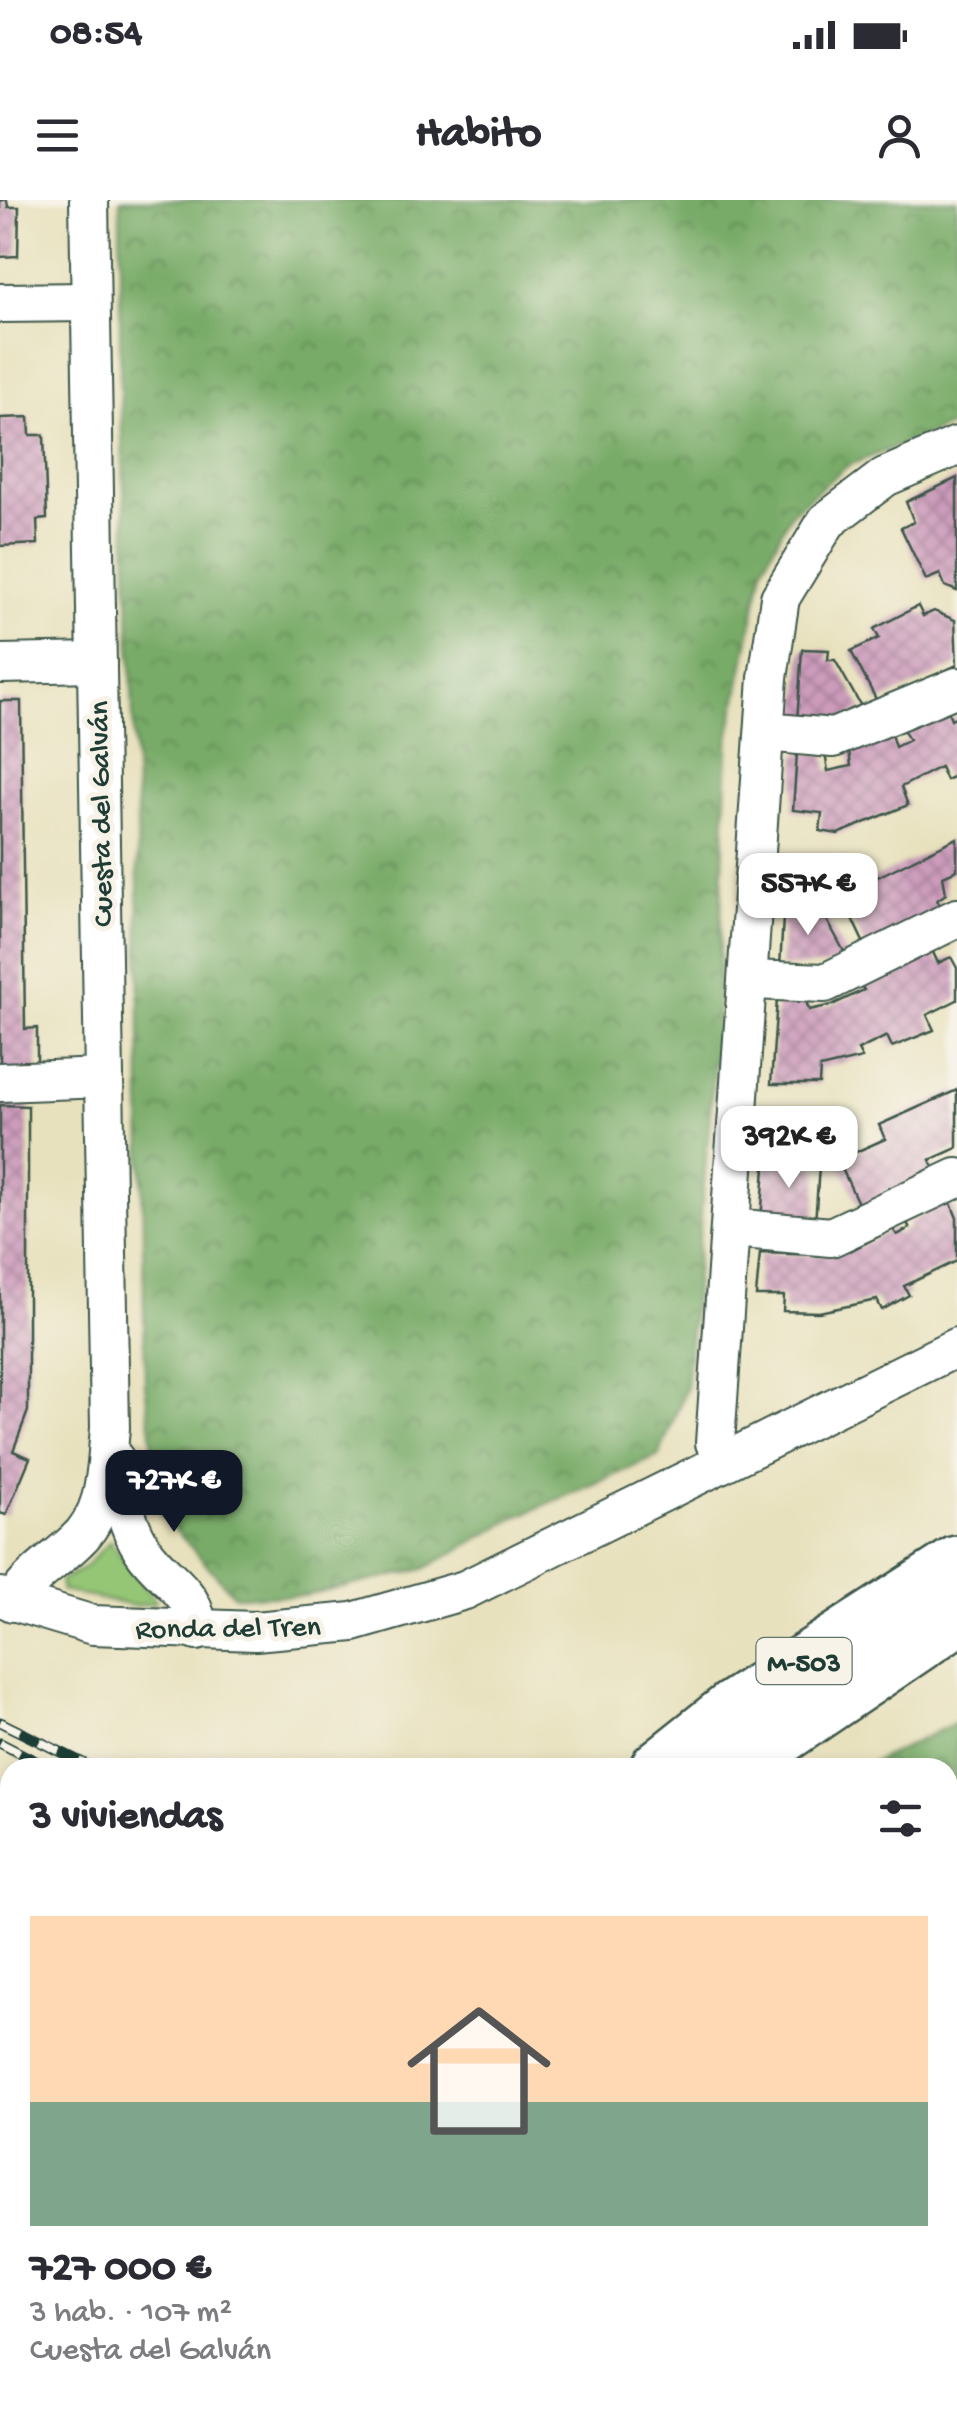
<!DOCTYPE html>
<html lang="es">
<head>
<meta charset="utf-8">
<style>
  :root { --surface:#fff; --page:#f2f2f3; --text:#2b2b33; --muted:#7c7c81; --line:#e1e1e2; --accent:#111827 }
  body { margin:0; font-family:"Gochi Hand",sans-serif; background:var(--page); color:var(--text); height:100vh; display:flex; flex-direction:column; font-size:38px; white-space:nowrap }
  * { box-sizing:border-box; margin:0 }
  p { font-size:32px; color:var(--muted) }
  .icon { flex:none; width:55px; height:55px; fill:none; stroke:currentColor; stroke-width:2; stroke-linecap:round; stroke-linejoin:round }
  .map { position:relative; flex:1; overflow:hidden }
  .drawer { position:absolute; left:0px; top:1558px; width:958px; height:672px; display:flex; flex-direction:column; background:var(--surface); border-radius:30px 30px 0 0; box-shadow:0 5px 15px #0003 }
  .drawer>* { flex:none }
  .price { position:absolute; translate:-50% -85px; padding:0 22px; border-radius:20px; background:#fff; color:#222; font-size:32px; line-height:65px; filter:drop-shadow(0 2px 5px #0008) }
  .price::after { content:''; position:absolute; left:50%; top:60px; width:30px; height:22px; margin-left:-15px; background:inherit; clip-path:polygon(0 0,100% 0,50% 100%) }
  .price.on { background:var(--accent); color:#fff }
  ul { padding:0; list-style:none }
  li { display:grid; align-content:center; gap:20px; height:530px; padding:0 30px }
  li+li { border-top:2px solid var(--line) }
  li span { display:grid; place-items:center; height:310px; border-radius:0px; color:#555 }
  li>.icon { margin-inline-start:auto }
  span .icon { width:180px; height:180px; fill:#fffc; stroke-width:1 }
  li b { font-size:42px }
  h2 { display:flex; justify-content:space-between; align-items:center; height:120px; padding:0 30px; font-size:42px }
  .status { display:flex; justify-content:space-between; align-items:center; height:70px; padding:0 50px; background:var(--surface); direction:ltr }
  .status svg { height:28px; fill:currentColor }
  header { display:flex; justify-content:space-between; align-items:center; height:130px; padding:0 30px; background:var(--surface); font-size:45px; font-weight:700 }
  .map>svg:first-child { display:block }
  .grass { fill:#95c676; stroke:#5a8255; stroke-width:2.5 }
  .forest { fill:url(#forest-crowns); stroke:#4c744e; stroke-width:2.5 }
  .building { fill:url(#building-cross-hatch) }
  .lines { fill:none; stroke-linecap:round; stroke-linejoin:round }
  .minor-casing { stroke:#3d5649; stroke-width:42 }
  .highway-casing { stroke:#3d5649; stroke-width:60 }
  .minor { stroke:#fff; stroke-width:38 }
  .highway { stroke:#fff; stroke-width:55 }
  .rail-casing { stroke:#1f3d34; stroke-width:11 }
  .rail { stroke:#f7f3e8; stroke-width:8; stroke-dasharray:22; stroke-linecap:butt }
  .labels { text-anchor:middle; stroke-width:10; stroke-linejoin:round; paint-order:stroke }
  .shield { fill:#f7f3e8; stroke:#60746a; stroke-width:2.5 }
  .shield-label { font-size:28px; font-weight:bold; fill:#1f3d34 }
  .street-label { font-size:30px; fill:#1f3d34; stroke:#f7f3e8 }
</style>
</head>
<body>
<div class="status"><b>08:54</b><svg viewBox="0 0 49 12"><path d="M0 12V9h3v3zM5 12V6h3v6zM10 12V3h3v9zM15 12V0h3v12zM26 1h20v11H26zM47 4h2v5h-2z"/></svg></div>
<header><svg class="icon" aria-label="menu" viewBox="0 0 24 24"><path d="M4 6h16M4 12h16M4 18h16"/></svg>Habito<svg class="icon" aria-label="person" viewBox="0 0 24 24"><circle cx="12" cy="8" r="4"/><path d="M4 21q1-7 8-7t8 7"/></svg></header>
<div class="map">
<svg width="957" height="2229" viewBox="0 0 957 2229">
  <defs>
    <pattern id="forest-crowns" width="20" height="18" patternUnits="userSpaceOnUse" patternTransform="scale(2.5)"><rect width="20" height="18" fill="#78ab67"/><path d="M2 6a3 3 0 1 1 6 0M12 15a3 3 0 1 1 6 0" fill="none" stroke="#628c56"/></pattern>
    <pattern id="building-cross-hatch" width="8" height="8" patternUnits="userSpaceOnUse" patternTransform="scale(2.5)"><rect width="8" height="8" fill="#cd9cbc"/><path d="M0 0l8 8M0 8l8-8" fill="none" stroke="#a6809a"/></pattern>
  </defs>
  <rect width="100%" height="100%" fill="#f7f3e8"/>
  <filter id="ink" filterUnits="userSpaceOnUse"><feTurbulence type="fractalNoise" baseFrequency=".01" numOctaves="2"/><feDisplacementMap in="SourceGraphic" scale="20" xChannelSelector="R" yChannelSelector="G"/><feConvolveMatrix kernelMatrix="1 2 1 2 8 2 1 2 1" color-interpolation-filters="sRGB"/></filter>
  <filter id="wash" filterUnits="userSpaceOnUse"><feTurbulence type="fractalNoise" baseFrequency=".0048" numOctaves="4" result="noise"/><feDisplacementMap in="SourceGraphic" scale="40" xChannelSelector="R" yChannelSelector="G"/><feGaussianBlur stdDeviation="2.25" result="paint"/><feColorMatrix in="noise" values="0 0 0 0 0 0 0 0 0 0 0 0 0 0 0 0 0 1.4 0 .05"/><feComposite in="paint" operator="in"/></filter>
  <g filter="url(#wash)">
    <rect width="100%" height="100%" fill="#e8e1bd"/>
    <g class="grass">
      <path d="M110 1341C119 1355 155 1395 156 1403L134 1406 62 1391 60 1381 84 1368Z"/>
      <path d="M0 1628 10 1633V2185L0 2196Z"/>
    </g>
    <g class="forest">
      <path d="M120 0H957V223L847 266 791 313 763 368 728 544 716 845 686 1188 659 1256 519 1316 424 1369 303 1396H235L161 1314 145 1185 137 617 120 186Z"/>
      <path d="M957 1522V2229H257L265 2220H948V1568L863 1567Z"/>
    </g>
    <g id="blocks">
      <g class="building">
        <path d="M0 0H7L8 7H19L18 56 0 57Z"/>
        <path d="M29 217 30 235H44L47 319 37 320 38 344 0 346V218Z"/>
        <path d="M957 278V391L945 386 940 374 926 380 901 328 914 322 906 302Z"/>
        <path d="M918 406 923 416 934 411 955 420 957 465 878 503 851 451 879 438 874 429Z"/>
        <path d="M802 449 829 450 828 460H835L863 510 831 524 797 522Z"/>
        <path d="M0 501H21L25 829 37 828V875H0Z"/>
        <path d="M945 504 951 519 957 516V575L946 580 940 567 901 587 908 605 838 634 820 631 822 613 793 610 797 553H825L828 571 851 566 849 551 890 531 895 547 909 540 901 526Z"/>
        <path d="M957 638V670L943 676 946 694 937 700 942 710 866 748 841 695Z"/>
        <path d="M784 701 813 703V711L821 709 847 757 825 766 780 767Z"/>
        <path d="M932 750 938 763 951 757 957 768V800L927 815 934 830 892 847 887 836 858 850 862 858 820 868 819 884H771L777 799 806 801 809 810 832 805 864 790 860 784Z"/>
        <path d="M957 890V948L930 960 937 975 892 997 888 989 862 1012 838 960 885 939 879 925Z"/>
        <path d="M0 905 28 906V1211L13 1251 30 1258 6 1315 0 1313Z"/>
        <path d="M766 954 800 956 799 966H819L815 1024 761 1021Z"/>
        <path d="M950 1001 957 1018V1061L904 1086 909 1095 882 1110 877 1100 819 1112 783 1111 784 1096H756L760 1053 819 1055 852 1050 893 1029 897 1035 910 1028 907 1023Z"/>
      </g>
    </g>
  </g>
  <g filter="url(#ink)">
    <use href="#blocks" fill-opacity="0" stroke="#3d5649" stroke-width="2.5"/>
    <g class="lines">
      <g class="minor-casing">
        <g id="minor">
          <path d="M0 103 90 102"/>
          <path d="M0 464 97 462"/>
          <path d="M765 532 833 538 957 487"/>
          <path d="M750 780 825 783 957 718"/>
          <path d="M0 882 104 878"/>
          <path d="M732 1028 831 1037 957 978"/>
          <path d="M725 1258 715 1243 768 478 780 398 827 321 885 277 957 246"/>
          <path d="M115 1260C120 1291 125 1323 143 1350 163 1380 197 1391 197 1431"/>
          <path d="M0 1397 93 1425 255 1431 353 1422 465 1390 957 1147"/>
          <path d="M13 1402C31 1375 51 1364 74 1343 108 1314 106 1269 110 1228L89 0"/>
        </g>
      </g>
      <g class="highway-casing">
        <g id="highway">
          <path d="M658 1568 732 1509 957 1364"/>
          <path d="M734 1568 957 1417"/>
          <path d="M12 2229 20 2220"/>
          <path d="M77 2229 85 2220"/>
        </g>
      </g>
      <use href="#minor" class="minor"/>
      <use href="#highway" class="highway"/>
      <g class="rail-casing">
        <g id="rail">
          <path d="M0 1522 93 1568"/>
          <path d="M0 1543 49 1568"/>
          <path d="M948 2004 957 2009"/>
          <path d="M948 2026 957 2031"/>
        </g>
      </g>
      <use href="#rail" class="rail"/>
    </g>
  </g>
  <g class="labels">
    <rect class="shield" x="756.5" y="1438" width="95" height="46" rx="8"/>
    <g class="shield-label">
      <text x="804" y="1471">M-503</text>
    </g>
    <g class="street-label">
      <text transform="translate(99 614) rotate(-91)" y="10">Cuesta del Galván</text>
      <text transform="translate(228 1426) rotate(-1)" y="10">Ronda del Tren</text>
    </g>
  </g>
</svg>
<b class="price" style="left:808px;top:738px">557K €</b>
<b class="price" style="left:789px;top:991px">392K €</b>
<b class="price on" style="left:174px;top:1335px">727K €</b>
<section class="drawer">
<h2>3 viviendas<svg class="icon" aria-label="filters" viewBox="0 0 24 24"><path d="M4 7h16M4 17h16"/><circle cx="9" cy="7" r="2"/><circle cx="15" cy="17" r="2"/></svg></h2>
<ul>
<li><span style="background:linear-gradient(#ffd9b3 60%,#7fa58c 0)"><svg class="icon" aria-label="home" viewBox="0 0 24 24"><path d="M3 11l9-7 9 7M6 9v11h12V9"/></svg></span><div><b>727 000 €</b><p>3 hab. · 107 m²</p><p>Cuesta del Galván</p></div></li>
</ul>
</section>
</div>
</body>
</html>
